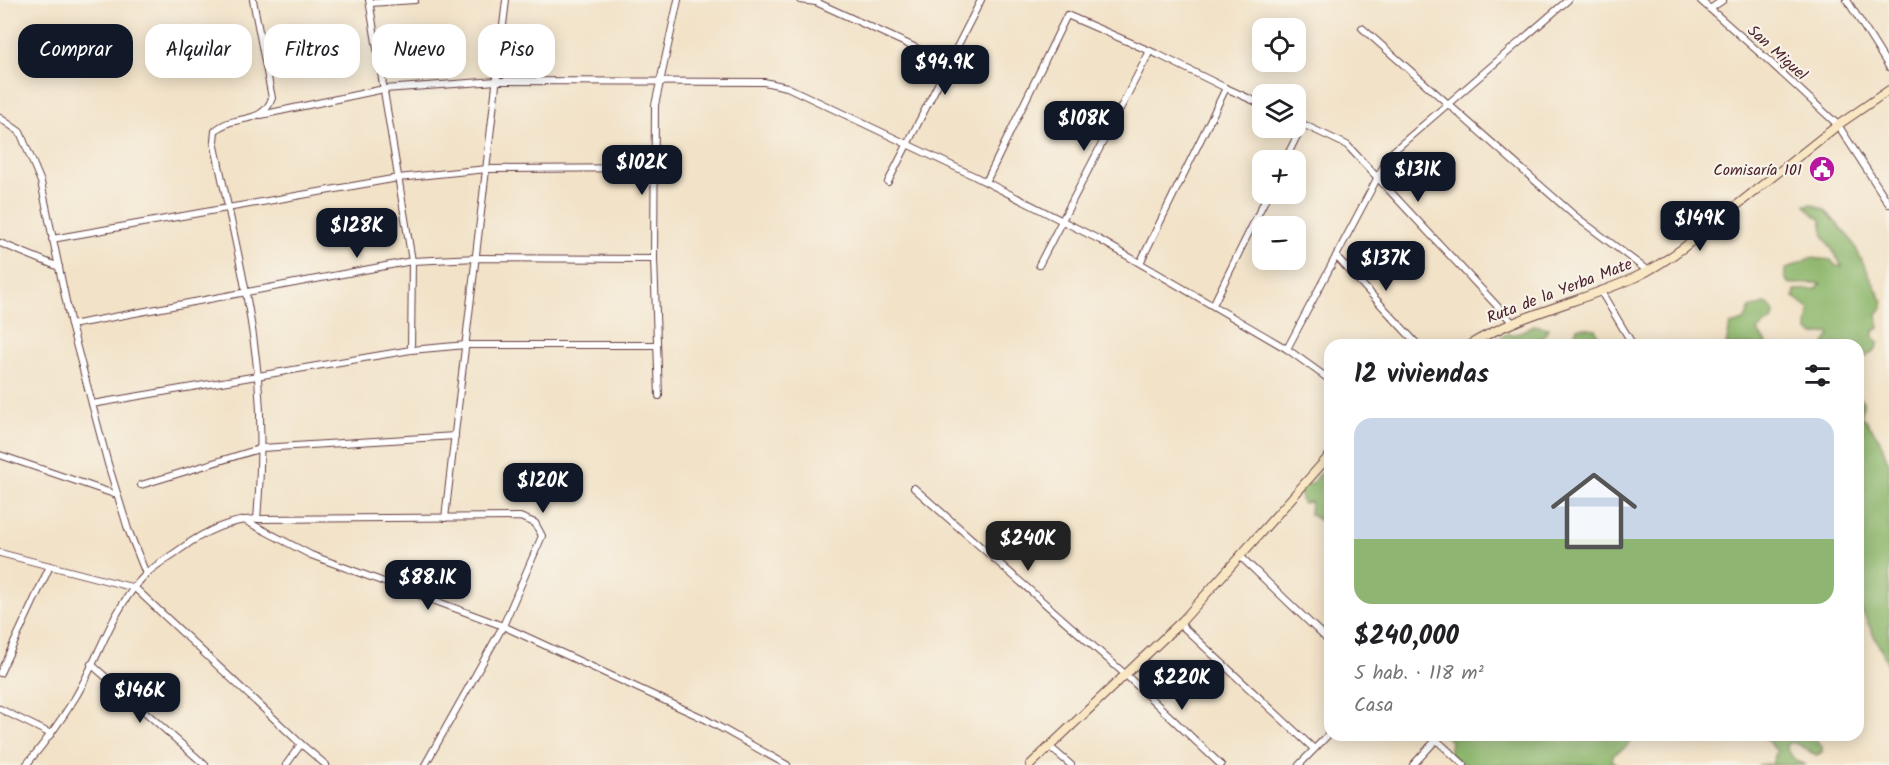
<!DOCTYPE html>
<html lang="es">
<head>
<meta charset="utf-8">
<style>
  :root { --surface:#fff; --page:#f2f2f2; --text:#202124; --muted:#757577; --accent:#111827 }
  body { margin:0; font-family:Kalam,sans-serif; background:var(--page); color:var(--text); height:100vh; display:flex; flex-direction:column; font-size:22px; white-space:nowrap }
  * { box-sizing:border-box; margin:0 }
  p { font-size:20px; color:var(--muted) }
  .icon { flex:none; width:33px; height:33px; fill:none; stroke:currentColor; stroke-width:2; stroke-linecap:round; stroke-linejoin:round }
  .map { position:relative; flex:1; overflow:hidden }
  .details { position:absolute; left:1324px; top:339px; width:540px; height:402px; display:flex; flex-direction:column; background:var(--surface); border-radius:18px; box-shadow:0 3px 15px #0003 }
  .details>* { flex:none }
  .banner { position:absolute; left:18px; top:24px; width:570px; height:54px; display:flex; gap:12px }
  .tools { position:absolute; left:1252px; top:18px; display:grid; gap:12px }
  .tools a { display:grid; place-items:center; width:54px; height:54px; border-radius:12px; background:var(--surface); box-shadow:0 3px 15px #0003; font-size:30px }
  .price { position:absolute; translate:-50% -51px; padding:0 14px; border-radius:12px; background:var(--accent); color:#fff; font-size:20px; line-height:39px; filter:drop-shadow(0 2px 3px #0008) }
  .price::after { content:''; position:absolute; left:50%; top:36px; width:18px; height:14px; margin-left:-9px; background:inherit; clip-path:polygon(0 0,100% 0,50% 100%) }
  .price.on { background:#222; color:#fff }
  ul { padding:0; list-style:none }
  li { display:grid; align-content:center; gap:12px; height:318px; padding:0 30px }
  li span { display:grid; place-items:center; height:186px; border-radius:18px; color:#555 }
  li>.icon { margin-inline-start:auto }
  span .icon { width:108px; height:108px; fill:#fffc; stroke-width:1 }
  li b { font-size:26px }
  h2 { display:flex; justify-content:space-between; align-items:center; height:72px; padding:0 30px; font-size:26px }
  .tag { padding:0 21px; border-radius:18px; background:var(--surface); box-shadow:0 3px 15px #0003; font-size:21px; line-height:54px }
  .tag.on { background:var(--accent); color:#fff }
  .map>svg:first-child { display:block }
  .forest { fill:#8fb86e; stroke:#6c6c4c; stroke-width:1.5 }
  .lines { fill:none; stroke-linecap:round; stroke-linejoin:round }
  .street-casing { stroke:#633c42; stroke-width:8 }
  .secondary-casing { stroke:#633c42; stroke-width:10 }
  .street { stroke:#fff; stroke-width:6 }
  .secondary { stroke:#f9e7c3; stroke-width:8 }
  .labels { text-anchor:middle; stroke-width:4.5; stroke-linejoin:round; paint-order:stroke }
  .street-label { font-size:16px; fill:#4a1f2b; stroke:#f7f3e8 }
  .poi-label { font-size:16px; fill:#4a1f2b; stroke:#f7f3e8; text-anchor:end }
</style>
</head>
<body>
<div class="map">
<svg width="1889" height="765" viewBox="0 0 1889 765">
  <rect width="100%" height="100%" fill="#f7f3e8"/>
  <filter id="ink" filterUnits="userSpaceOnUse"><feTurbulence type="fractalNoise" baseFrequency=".0167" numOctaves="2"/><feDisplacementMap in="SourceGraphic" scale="12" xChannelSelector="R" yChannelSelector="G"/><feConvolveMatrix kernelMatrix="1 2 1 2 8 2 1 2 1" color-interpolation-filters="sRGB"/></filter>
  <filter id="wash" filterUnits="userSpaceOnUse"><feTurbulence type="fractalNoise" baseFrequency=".008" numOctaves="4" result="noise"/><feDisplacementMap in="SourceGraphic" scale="24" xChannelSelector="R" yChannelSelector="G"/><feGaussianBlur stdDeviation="1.35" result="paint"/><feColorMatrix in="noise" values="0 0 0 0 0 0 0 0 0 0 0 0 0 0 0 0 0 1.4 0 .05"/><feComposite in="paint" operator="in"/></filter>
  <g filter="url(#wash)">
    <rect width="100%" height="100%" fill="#f2e2c7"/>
    <g class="forest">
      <path d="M1812 204 1825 210 1852 241 1883 302 1882 308 1877 314 1879 328 1874 331V338L1879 342 1876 349 1859 362 1858 345H1823L1830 335 1828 333 1814 335 1808 331 1807 324 1810 310 1794 297 1795 290 1816 289 1821 284C1809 281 1798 286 1788 283L1785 277V270L1810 258 1831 260 1835 265 1842 266 1824 236 1821 219 1815 216 1805 205Z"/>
      <path d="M1765 304 1771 307 1774 313 1773 319 1757 331 1768 345H1726L1730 325 1744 321 1750 308Z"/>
      <path d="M1534 325 1548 328C1540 352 1511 345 1490 345L1508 333 1514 335Z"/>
      <path d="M1581 327 1595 329 1602 345H1581L1579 341 1573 337 1577 328Z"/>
      <path d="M1859 396 1863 402 1862 416 1879 438 1889 464V666L1859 605Z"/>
      <path d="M1330 465V538L1327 533V525L1310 514 1311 502 1302 503 1300 493 1305 485 1312 484 1318 475 1325 472Z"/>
      <path d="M1444 735H1636L1626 747 1614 754 1612 760 1618 765H1466L1449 755 1451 741Z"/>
      <path d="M1683 735H1722C1710 745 1695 744 1683 735Z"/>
      <path d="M1762 735H1811L1822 746V752L1817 755C1805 751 1801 741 1787 743L1786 749 1795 760 1805 765H1758L1772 764 1777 751Z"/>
    </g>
  </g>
  <g filter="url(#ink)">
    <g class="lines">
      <g class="street-casing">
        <g id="street">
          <path d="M253 0 272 98C262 127 233 113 215 131L214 141C230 220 251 299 258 378 262 426 261 472 257 519"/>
          <path d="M800 0 816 2 949 63"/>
          <path d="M1700 0 1769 61 1838 125 1889 204"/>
          <path d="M1847 0 1889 67"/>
          <path d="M370 3 415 0"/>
          <path d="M1710 9 1723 0"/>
          <path d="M1362 28 1575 216 1648 271"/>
          <path d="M1226 88 1263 105"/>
          <path d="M261 115 384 89 497 81 764 82 787 87 974 176 1100 240 1287 349 1330 380"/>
          <path d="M0 118 20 132 41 182 71 325 108 464 128 529 146 574"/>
          <path d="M1296 121 1347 145 1512 322"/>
          <path d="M1285 160 1303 124"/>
          <path d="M888 182 981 0"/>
          <path d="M986 182 1067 15 1159 55 1226 88 1140 263"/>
          <path d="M52 239 398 178 487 169 654 168"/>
          <path d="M0 243 59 267"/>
          <path d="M1336 256 1418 345"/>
          <path d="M1039 265 1150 51"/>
          <path d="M1600 290 1633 345"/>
          <path d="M1213 305 1268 194"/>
          <path d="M71 325 412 261 369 0"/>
          <path d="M1287 349 1390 154 1568 0"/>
          <path d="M411 350 466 345H657"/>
          <path d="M659 396 654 259 655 105 678 0"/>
          <path d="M92 404 411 350 412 261 477 258 654 259"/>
          <path d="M0 455 117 495"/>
          <path d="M141 485 262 448 455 436"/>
          <path d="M914 488 1126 675 1221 765"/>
          <path d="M445 518 506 0"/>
          <path d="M244 520 311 555 503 626 425 765"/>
          <path d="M0 553 135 588 301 744 286 765"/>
          <path d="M1240 556 1330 642"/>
          <path d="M1179 623 1314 749"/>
          <path d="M91 664 205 765"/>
          <path d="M0 673 50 566"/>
          <path d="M0 709 51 734"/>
          <path d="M1431 735 1464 765"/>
          <path d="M301 744 326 765"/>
          <path d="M1050 747 1071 765"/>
          <path d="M26 765C44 744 60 722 75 698 99 658 111 610 145 575 155 565 170 557 182 548 205 531 229 520 257 519L520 517 535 523 542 536 503 626 705 719 787 765"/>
          <path d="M1299 765 1330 733"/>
          <path d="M1413 765 1436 740"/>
        </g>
      </g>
      <g class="secondary-casing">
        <g id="secondary">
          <path d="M1469 345C1521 313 1581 302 1636 277 1653 269 1668 259 1683 248L1838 125 1889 90"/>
          <path d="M1030 765 1183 620 1330 455"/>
        </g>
      </g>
      <use href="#street" class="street"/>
      <use href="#secondary" class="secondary"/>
    </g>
  </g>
  <defs>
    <g id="civic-disc" transform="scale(1.35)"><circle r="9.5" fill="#b5179e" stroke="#f7f3e8"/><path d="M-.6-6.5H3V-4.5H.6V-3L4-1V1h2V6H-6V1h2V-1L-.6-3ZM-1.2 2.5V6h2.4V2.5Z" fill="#fff"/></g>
  </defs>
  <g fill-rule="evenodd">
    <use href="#civic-disc" x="1822" y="169"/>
  </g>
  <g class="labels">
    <g class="street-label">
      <text transform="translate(1778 52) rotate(42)" y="6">San Miguel</text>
      <text transform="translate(1559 290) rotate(-21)" y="6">Ruta de la Yerba Mate</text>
    </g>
    <g class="poi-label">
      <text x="1802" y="175">Comisaría 101</text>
    </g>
  </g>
</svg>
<div class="tools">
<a><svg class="icon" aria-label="locate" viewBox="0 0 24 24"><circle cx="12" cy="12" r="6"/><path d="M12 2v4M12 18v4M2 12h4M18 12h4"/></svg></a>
<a><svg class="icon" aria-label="layers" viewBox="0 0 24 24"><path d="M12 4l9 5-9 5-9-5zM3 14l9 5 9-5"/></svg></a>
<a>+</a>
<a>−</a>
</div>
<b class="price" style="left:945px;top:96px">$94.9K</b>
<b class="price" style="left:1084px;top:152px">$108K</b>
<b class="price" style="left:642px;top:196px">$102K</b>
<b class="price" style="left:1418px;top:203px">$131K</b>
<b class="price" style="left:1700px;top:252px">$149K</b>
<b class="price" style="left:357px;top:259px">$128K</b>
<b class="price" style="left:1386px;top:292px">$137K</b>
<b class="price" style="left:543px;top:514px">$120K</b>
<b class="price on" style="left:1028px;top:572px">$240K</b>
<b class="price" style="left:428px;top:611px">$88.1K</b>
<b class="price" style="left:1182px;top:711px">$220K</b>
<b class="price" style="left:140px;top:724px">$146K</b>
<div class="banner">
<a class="tag on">Comprar</a>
<a class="tag">Alquilar</a>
<a class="tag">Filtros</a>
<a class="tag">Nuevo</a>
<a class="tag">Piso</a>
</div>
<section class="details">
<h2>12 viviendas<svg class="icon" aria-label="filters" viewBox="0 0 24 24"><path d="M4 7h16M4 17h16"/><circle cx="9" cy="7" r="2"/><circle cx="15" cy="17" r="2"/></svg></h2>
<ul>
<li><span style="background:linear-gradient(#c9d6e8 65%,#8fb573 0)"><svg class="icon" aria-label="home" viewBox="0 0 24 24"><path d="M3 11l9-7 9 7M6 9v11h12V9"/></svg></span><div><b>$240,000</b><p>5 hab. · 118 m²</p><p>Casa</p></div></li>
</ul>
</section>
</div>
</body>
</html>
